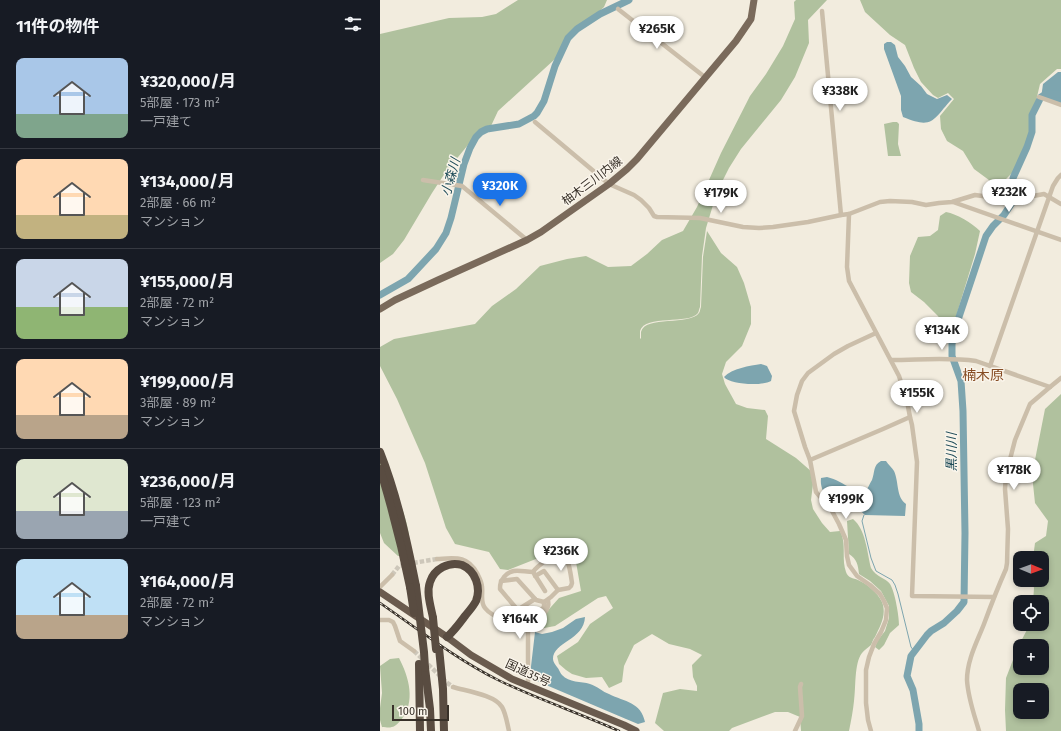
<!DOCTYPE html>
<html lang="ja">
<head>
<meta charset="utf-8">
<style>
  :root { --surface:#171b24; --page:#20242c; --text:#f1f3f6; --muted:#9ea1a6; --line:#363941; --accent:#1a73e8 }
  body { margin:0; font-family:"Fira Sans","Noto Sans JP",sans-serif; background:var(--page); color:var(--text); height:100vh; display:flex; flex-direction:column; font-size:15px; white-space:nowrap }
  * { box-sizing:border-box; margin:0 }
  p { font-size:13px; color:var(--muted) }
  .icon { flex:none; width:22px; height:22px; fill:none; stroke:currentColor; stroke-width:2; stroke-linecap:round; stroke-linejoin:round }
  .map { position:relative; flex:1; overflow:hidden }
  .panel { display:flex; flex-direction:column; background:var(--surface); width:380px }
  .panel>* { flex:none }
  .needle { width:26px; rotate:91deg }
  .controls { position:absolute; left:633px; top:551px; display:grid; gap:8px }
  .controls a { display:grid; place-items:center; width:36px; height:36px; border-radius:8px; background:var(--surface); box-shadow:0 2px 6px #0003; font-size:20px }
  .scale { position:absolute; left:12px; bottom:10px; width:57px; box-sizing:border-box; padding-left:4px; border:2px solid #383129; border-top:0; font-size:11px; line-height:14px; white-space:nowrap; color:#383129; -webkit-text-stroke:3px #faf5eb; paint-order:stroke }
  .price { position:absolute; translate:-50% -34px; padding:0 9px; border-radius:14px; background:#fff; color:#222; font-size:13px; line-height:26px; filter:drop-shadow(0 1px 2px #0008) }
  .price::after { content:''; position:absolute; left:50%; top:24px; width:12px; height:9px; margin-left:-6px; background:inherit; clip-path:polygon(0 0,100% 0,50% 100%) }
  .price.selected { background:var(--accent); color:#fff }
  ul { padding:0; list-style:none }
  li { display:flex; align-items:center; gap:12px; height:100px; padding:0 16px }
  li+li { border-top:1px solid var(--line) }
  li span { display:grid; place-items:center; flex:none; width:112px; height:80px; border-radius:8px; color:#555 }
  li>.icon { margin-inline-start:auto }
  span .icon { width:48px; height:48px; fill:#fffc; stroke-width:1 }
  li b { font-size:17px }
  h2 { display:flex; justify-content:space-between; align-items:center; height:48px; padding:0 16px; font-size:17px }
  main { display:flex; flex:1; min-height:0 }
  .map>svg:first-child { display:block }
  .green { fill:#b0c19e; fill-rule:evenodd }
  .water { fill:#7da5af }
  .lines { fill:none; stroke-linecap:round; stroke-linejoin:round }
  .stream { stroke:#7da5af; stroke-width:1 }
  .river { stroke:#7da5af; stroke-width:7 }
  .minor-tunnel { stroke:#cdc7ba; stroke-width:4.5; stroke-dasharray:4.5 2; stroke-linecap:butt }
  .minor { stroke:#cbbeaa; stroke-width:4.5 }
  .primary { stroke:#7a6a5b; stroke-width:7 }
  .trunk { stroke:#6a5b4e; stroke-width:7 }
  .motorway { stroke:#594c41; stroke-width:8 }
  .rail-casing { stroke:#383129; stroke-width:2.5 }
  .rail { stroke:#faf5eb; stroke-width:1; stroke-dasharray:3; stroke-linecap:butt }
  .motorway-bridge { stroke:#594c41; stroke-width:8 }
  .labels { text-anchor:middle; stroke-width:3; stroke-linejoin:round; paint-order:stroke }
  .street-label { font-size:12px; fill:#383129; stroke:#faf5eb }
  .water-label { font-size:13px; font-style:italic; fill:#1f4c59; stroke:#faf5eb }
  .quarter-label { font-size:14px; fill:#864c24; stroke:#faf5eb }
</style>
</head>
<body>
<main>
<section class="panel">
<h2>11件の物件<svg class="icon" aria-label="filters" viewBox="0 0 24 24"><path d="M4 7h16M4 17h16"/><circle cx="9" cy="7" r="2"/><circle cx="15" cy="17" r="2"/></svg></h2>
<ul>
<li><span style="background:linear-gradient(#a9c7e8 70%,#7fa58c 0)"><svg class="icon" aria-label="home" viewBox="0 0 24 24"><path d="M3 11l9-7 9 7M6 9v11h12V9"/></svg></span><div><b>¥320,000/月</b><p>5部屋 · 173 m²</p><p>一戸建て</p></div></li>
<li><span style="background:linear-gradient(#ffd9b3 70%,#c2b280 0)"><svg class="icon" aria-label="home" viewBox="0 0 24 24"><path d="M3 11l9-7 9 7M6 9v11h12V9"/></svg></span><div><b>¥134,000/月</b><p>2部屋 · 66 m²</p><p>マンション</p></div></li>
<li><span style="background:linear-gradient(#c9d6e8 60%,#8fb573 0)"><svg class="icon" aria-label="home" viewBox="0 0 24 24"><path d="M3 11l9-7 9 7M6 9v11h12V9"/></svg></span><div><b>¥155,000/月</b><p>2部屋 · 72 m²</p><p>マンション</p></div></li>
<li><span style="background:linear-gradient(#ffd9b3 70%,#b9a48a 0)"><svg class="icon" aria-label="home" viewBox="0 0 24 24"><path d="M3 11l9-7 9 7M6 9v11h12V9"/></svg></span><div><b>¥199,000/月</b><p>3部屋 · 89 m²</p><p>マンション</p></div></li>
<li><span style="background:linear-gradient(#dfe7d0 65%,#9aa5b1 0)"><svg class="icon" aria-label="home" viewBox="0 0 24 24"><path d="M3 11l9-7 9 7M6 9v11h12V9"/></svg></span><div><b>¥236,000/月</b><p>5部屋 · 123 m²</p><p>一戸建て</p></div></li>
<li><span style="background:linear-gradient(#bfe0f5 70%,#b9a48a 0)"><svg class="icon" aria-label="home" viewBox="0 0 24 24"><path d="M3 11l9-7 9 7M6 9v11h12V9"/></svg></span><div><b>¥164,000/月</b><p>2部屋 · 72 m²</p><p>マンション</p></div></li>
</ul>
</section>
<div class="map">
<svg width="681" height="731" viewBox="0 0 681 731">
  <rect width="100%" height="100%" fill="#f2ecde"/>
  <g class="green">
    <path d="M138 0H227L224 7 198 31 175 59 118 111 111 126 92 140 65 173 52 193 24 240 13 254 0 263V34L69 18 102 17 116 14Z"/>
    <path d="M416 0H447L428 20 429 43 415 77 401 100 361 149 349 168 337 192 326 228 322 256 320 307C319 309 319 311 318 313 309 325 265 314 260 331 260 333 260 336 260 338L261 339C261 337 261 334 261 332 265 315 310 326 319 313 320 312 320 309 321 307L323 257 327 231 341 253 357 267 364 283 371 307V324L362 346 346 362 342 374 345 384 356 404 367 408 385 410 388 416 386 439 416 458 432 472 433 484 431 500 433 509 442 523 450 532 460 531C467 544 461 558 466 572 468 578 473 578 478 580 487 584 498 593 502 602 507 615 500 626 495 637 493 639 492 643 491 645 488 648 484 650 482 653 474 663 476 688 474 701 473 711 471 721 469 731H421L420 717 408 712H395L352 728 349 731H284L275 723 283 693 300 689 317 691V686L313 677 312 665 322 655 310 649 289 644 272 634 254 645 244 666 242 682 229 688 222 677 206 678 192 674 186 670 179 664 177 656 198 642 210 624 233 608 226 596 218 598 175 626 159 629 154 626 179 598 201 591 196 562 182 549 172 548 166 555 128 570 120 569 109 552 75 544 66 528 45 463 17 399 0 366V347L14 339 95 324 112 306 136 289 160 266 187 259 206 256 228 267 251 266 267 254 282 240 303 231 317 207 341 153 370 96 386 74 403 46 415 19 414 2Z"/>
    <path d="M480 0H681V69H677L660 84 656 101 650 113 651 129 636 169 626 179 613 183 594 169 583 151 567 141 561 129 560 116 574 99 568 93 558 98 553 95 541 82 534 68 525 45 510 35 485 12Z"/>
    <path d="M513 122H517L519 124 518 144 521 156H508L504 124Z"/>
    <path d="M566 212C577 214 592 223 600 231L595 254 574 323 569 330 565 327 558 316 544 302 531 292 529 283 530 256 538 237 550 236 558 230 560 216Z"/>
    <path d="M681 394V731H626L625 710 626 678 638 647 650 624H662V602H653L654 588 652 580H662V558H653L655 543 666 536 668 521 655 503 653 484 654 465 665 409ZM640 646H662V668H640ZM640 690H662V712H640Z"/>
    <path d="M0 456C9 476 36 531 28 551 27 553 26 555 25 556H18L4 543 0 533Z"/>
    <path d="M473 519C486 530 487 552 491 568 496 577 506 578 510 584 515 592 519 616 519 625L510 633 504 645 499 650 495 647 498 640 505 631 509 618V606L501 591 490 581 479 574C478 565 477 559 469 554L467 521Z"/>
    <path d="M19 658C29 677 36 702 21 720 14 728 12 728 2 727L0 720V708L2 693 0 666 10 659Z"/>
  </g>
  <g class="water">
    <path d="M507 42H511L515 45 518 57 525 66 531 77 541 86 547 94 557 99 567 95 572 99C553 119 554 130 523 117L521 110V96L504 49V44Z"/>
    <path d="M678 72H681V104L661 98 663 84Z"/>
    <path d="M381 364 387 366 392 376 391 381C383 386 350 385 344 377 352 368 370 366 381 364Z"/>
    <path d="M501 461H506C508 464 512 468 514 471 519 482 516 497 526 504L525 516 485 515C481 512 478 507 478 501 479 495 484 493 487 489 489 486 490 483 492 480 495 472 493 465 501 461Z"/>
    <path d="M447 477C456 479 463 484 471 488L467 509C453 504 439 494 441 478Z"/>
    <path d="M205 617C204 640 173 642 173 659 173 662 175 664 177 667 179 669 180 673 182 675 189 683 201 681 210 684 217 686 223 692 229 694 245 702 261 702 265 722L258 724 246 719 152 679 150 675 155 632 162 634 172 632 183 628 196 619Z"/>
  </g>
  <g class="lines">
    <path class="stream" d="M484 515 482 521 491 558 496 571 512 580 515 585 518 594 531 647 534 651"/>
    <g class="river">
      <path d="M0 295 28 279 56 249 66 233 71 218 84 164 90 148 96 137 101 132 107 129 139 124 154 116 157 113 164 101 175 66 188 38 197 29 220 14 249 0"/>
      <path d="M539 731V724L533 690 527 676 531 656 547 635 551 631 564 623 577 611 584 602 585 533 583 411 581 381 572 356V344L577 323 606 236 613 226 624 215 635 198 633 178 647 147 652 132V115L661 97 666 94H681"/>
    </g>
    <g class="minor-tunnel">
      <path d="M12 575 19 566 33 563 57 559"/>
      <path d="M34 651 58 674 66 682 73 687"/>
    </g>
    <g class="minor">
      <path d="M238 9 326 78"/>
      <path d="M442 11 461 215"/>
      <path d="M659 97 681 105"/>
      <path d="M155 122 229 184 254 195 261 200 269 208 274 216 277 217 320 218 363 227 379 228 393 227 428 222 461 215 469 214 500 202 510 201 532 202 546 205 559 203 572 202 595 195 631 200 664 194 681 204"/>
      <path d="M43 180 82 186 147 240"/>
      <path d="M573 202 681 240"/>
      <path d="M469 214 467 267 469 281 519 376 527 401 530 417 532 425 537 462 532 596 614 597"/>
      <path d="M511 360C539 360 568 357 596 361L670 387"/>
      <path d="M610 366 673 186 678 178 681 175"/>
      <path d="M430 460 503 429 530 417"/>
      <path d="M57 559C75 558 87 555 97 573 99 577 102 582 102 587 103 594 100 602 105 608 111 616 136 627 146 624 150 622 160 611 164 607V602"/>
      <path d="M155 576 164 571 178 590"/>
      <path d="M121 581 137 579 156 600 164 602 171 597 178 590 189 588 191 586 192 583C191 577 189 556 182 554 178 553 174 556 170 558 164 562 157 566 153 572"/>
      <path d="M0 587 12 575"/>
      <path d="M155 599 139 609 136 608 120 589C120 583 121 581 124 577 132 567 142 572 153 572L165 591"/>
      <path d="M0 620H9L13 622 15 626 20 641 34 651"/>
      <path d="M148 686V632C151 620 166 617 168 606 169 604 168 602 168 600"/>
      <path d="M73 687C86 691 115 695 122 707 126 714 127 723 129 731"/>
      <path d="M415 731 422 716 420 687 421 684"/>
      <path d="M491 731 488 720 486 703V670L489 657 494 644 501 632 506 620 507 608 504 601 500 594 490 585 477 576 469 565 467 556 466 540 459 524 452 511 436 492 430 460 425 447 414 411 417 395 422 381 428 373 454 354 468 346 496 333"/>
      <path d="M599 731C594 714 588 698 587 680 587 660 597 642 604 624 611 605 618 587 626 569L627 563 628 529 625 489 626 475 635 440 650 404 670 387 681 378"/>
    </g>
    <path class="primary" d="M0 309 15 300 58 280 147 240 161 232 229 184 247 169 257 159 356 41 371 19 374 0"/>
    <path class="trunk" d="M0 592 67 637 91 655 132 679 244 725 256 731"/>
    <g class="motorway">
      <path d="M0 452C17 495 27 541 36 586"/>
      <path d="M0 469C12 508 22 547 30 587"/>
      <path d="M53 618C51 607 46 593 50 582 54 569 69 561 82 565 96 571 101 588 96 601 93 607 88 612 85 616 79 624 74 631 67 637"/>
      <path d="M59 648 63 689 64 731"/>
      <path d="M39 664 40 731"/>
      <path d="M45 668 50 709 51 731"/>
    </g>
    <g class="rail-casing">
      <path id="rail" d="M0 603C38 629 76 659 118 680 157 699 199 713 239 731"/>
    </g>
    <use href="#rail" class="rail"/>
    <g class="motorway-bridge">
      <path d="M36 586 44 652 45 668"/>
      <path d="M30 587 34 613"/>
      <path d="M53 618 56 649"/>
    </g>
  </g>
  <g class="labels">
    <g class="street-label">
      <text transform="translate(212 181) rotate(-37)" y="4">柚木三川内線</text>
      <text transform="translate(148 673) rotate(25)" y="4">国道35号</text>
    </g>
    <g class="water-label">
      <text transform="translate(70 177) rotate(-74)" y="5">小森川</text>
      <text transform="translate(571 452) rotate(-90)" y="5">黒川川</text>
    </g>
    <g class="quarter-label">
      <text x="603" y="380">楠木原</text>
    </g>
  </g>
</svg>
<div class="controls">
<a><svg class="needle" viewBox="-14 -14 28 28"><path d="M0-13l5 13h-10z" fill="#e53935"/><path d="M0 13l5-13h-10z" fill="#9ea1a6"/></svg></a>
<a><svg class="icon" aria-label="locate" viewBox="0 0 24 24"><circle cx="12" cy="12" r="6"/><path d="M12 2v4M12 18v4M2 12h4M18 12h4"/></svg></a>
<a>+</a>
<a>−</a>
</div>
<div class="scale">100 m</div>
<b class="price" style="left:277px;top:50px">¥265K</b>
<b class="price" style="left:460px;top:112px">¥338K</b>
<b class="price selected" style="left:120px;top:207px">¥320K</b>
<b class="price" style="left:629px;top:213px">¥232K</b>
<b class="price" style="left:341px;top:214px">¥179K</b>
<b class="price" style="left:562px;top:351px">¥134K</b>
<b class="price" style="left:537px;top:414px">¥155K</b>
<b class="price" style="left:634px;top:491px">¥178K</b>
<b class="price" style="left:466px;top:520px">¥199K</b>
<b class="price" style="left:181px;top:572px">¥236K</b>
<b class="price" style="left:140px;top:640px">¥164K</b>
</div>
</main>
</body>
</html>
